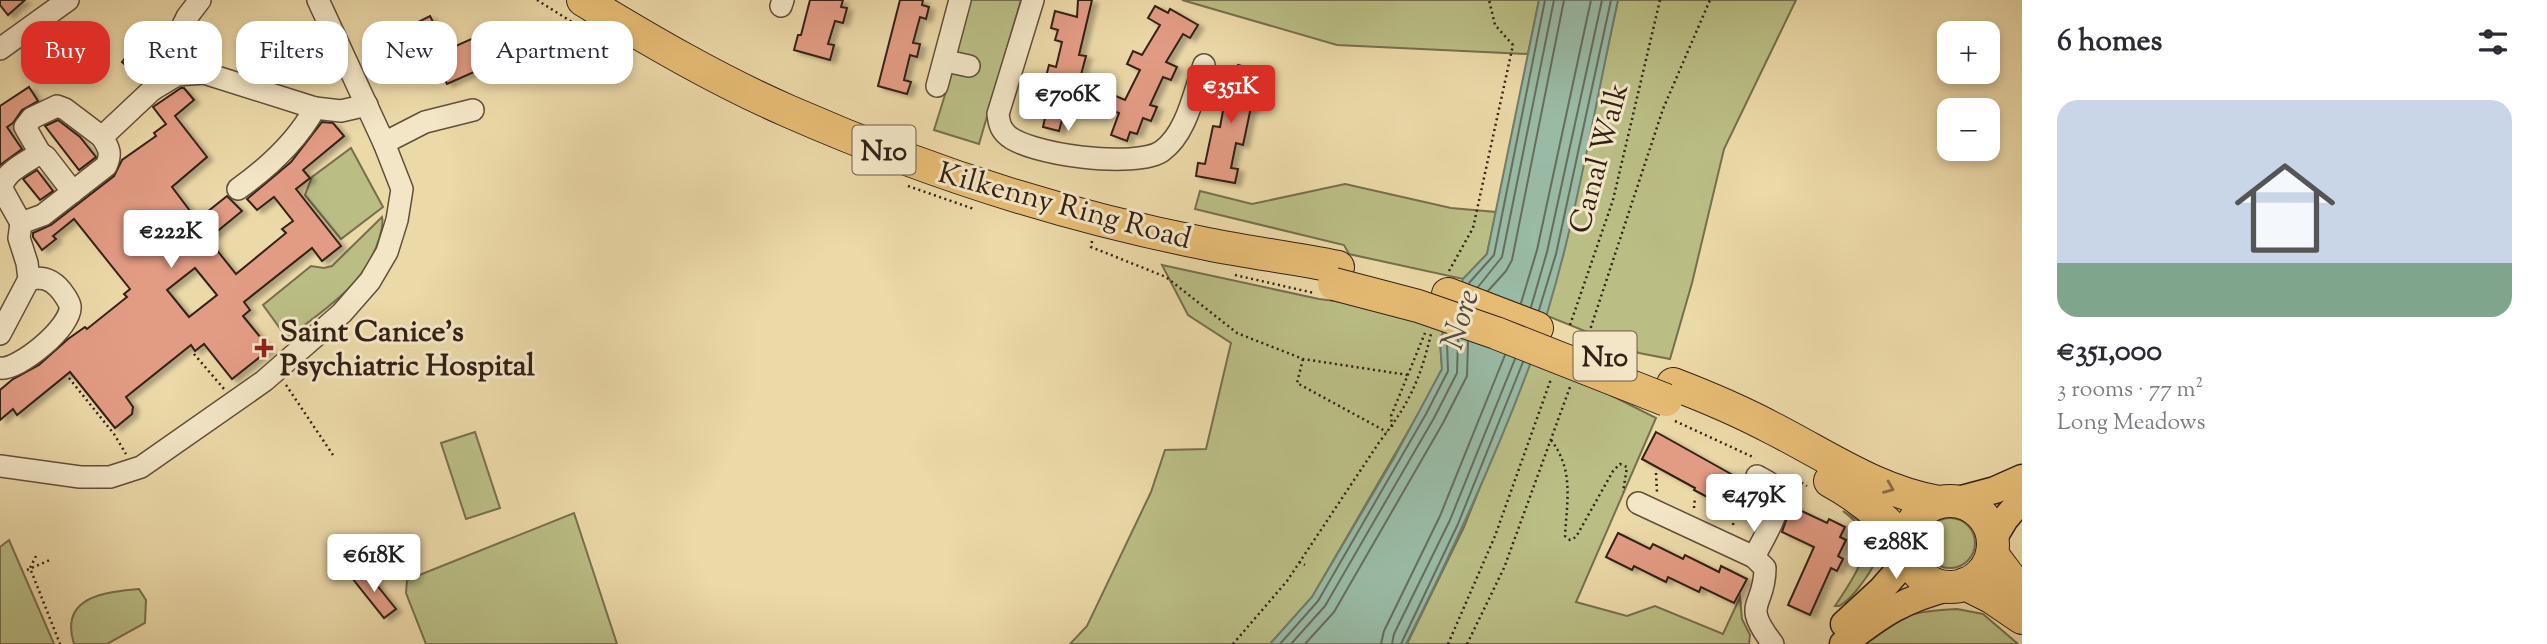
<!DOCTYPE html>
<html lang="en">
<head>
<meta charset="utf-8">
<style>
  :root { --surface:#fff; --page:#f2f2f3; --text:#2b2b33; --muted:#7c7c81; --accent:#d93025 }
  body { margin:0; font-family:"Sorts Mill Goudy",serif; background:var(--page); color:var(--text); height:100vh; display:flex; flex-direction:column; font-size:26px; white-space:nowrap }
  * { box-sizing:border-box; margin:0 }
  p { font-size:23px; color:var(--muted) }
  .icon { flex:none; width:38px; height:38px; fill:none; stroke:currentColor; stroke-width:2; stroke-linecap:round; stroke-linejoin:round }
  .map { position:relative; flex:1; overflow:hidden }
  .side { display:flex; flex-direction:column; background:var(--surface); width:525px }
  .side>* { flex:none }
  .hud { position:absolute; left:21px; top:21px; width:665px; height:63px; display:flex; gap:14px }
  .controls { position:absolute; left:1937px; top:21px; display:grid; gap:14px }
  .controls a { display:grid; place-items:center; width:63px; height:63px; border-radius:14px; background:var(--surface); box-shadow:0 4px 10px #0003; font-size:35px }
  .price { position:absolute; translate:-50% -60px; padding:0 16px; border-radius:7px; background:#fff; color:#222; font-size:23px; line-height:46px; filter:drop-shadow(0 2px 4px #0008) }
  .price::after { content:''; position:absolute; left:50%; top:42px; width:21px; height:16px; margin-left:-10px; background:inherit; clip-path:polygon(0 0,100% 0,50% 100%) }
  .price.current { background:var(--accent); color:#fff }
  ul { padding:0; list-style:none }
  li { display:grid; align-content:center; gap:14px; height:371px; padding:0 35px }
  li span { display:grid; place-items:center; height:217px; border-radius:21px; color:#555 }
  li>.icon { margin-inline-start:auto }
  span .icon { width:126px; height:126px; fill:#fffc; stroke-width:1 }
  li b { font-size:30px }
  h2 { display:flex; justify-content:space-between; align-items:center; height:84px; padding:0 35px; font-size:30px }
  .tag { padding:0 24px; border-radius:21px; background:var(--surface); box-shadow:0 4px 10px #0003; font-size:24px; line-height:63px }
  .tag.current { background:var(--accent); color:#fff }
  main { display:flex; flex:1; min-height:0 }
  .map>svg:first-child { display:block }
  .green { fill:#babe85; stroke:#766f4e; stroke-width:2 }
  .water { fill:#99baa5; stroke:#707c6c; stroke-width:2 }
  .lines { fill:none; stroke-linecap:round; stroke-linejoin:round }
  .shore { stroke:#666d5e; stroke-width:2 }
  .building { fill:#e39c84; stroke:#332016; stroke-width:2; fill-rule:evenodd; filter:url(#shadow) }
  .minor-casing { stroke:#614e3a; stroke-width:24 }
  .major-casing { stroke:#332016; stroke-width:29 }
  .highway-casing { stroke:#332016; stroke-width:34 }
  .path { stroke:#332016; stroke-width:2.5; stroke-dasharray:2 3.5; stroke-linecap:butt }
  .minor { stroke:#f3e6c6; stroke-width:21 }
  .major { stroke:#e6bc74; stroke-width:26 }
  .highway { stroke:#e6bc74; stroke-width:32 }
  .highway-bridge-casing { stroke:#332016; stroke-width:34; stroke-linecap:butt }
  .highway-bridge { stroke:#e6bc74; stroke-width:32 }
  .oneway { stroke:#8c6e45 }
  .poi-dot { fill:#8f2418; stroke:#f3e6c6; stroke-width:2.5 }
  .labels { text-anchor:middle; stroke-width:6; stroke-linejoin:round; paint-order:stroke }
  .shield { fill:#f3e6c6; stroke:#6d5b4b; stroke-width:2 }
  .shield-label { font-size:28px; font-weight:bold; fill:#332016 }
  .street-label { font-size:30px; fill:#332016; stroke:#f3e6c6 }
  .poi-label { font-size:30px; font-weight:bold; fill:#332016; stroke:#f3e6c6; text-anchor:start }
  .water-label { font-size:32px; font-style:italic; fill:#524e41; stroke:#f3e6c6 }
</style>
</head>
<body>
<main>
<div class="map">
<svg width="2022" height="644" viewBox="0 0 2022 644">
  <defs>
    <filter id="shadow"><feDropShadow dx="5.5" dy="3" stdDeviation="2" flood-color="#0004"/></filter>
  </defs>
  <rect width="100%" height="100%" fill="#ecd9a8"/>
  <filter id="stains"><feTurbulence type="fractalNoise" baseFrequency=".00286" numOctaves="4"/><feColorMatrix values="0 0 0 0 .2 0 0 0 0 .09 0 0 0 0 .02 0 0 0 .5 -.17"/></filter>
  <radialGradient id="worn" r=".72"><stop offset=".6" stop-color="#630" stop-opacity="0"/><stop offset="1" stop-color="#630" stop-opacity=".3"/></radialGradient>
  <g class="green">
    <path d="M968 0H1021L979 144 934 130 953 69Z"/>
    <path d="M1182 0H1539L1528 54 1337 45Z"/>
    <path d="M1618 0H1796L1724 149 1692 283 1670 359 1639 353 1545 315 1563 256Z"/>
    <path d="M351 148 383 207 341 239 305 195 312 177Z"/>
    <path d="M1345 184 1451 208 1496 212 1487 254 1463 279 1349 254 1344 245 1195 209 1200 191 1252 204Z"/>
    <path d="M382 217C384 225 381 231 379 239 366 284 323 311 287 338L263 305 311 266 324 268 332 266Z"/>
    <path d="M1162 265 1319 299 1384 307 1445 326 1440 341 1442 369 1420 411 1312 597 1270 644H1070L1087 626 1151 492 1165 450 1206 449 1231 343 1188 315Z"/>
    <path d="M1531 360 1583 381 1656 418 1576 602 1627 616 1655 606 1723 634 1740 597 1742 619 1750 635 1749 644H1407L1464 527Z"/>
    <path d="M475 432 500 508 466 519 441 443Z"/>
    <path d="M1843 511C1875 529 1890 546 1865 579 1858 589 1850 600 1839 606H1835C1846 589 1874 551 1863 531 1858 523 1850 517 1843 511Z"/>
    <path d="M574 513 617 644H426L406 593 407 580Z"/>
    <circle cx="1950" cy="543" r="25"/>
    <path d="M9 540 54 644H0V547Z"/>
    <path d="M139 589 146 600 145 623 107 644H74C59 597 104 592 139 589Z"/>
    <path d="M1957 609 1983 614 2018 644H1866C1904 615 1908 611 1957 609Z"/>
  </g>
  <path class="water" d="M1539 0H1618C1592 118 1572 249 1531 362 1495 459 1452 552 1406 644H1270L1312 597 1394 458 1442 369 1440 341 1463 279 1487 254Z"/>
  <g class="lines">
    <g class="shore">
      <path d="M1469 283 1494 255 1545 0"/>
      <path d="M1478 287 1502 257 1554 0"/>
      <path d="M1488 291 1506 271 1512 260 1564 0"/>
      <path d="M1521 303 1537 250 1591 0"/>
      <path d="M1531 307 1547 252 1602 0"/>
      <path d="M1539 310 1556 254 1611 0"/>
      <path d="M1280 644 1318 601 1426 414 1448 371 1447 342 1449 335"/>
      <path d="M1291 644 1325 606 1434 418 1457 373 1458 338"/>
      <path d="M1305 644 1334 612 1443 423 1467 376 1468 342"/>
      <path d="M1381 644 1384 631 1440 516 1505 355"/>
      <path d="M1392 644 1394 634 1450 520 1515 359"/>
      <path d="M1401 644 1458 524 1523 362"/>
    </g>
  </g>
  <g class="building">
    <path d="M0 0H25L8 15 0 5Z"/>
    <path d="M810 0H843L841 7 847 8 843 23 835 21 828 44 834 45 830 60 794 50 798 35H801Z"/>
    <path d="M900 0H923L922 5 929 7 926 19 920 17 913 43 920 44 917 57 910 55 904 80 911 82 907 94 878 86Z"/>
    <path d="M1078 0H1092L1079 55 1086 56 1075 97 1082 99 1078 113 1065 109 1059 131 1043 127 1045 118 1038 116 1043 99 1034 97 1038 82 1044 84 1049 65 1056 67 1062 42 1055 40 1058 30 1051 28 1055 11 1077 17Z"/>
    <path d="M1155 6 1168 13 1170 9 1198 25 1190 38 1183 34 1166 62 1177 67 1171 80 1163 77 1150 105 1157 107 1151 121 1143 118 1137 134 1130 132 1127 141 1111 135 1119 113 1106 108 1111 94 1125 100 1140 70 1127 64 1133 51 1142 55 1160 25 1148 18Z"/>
    <path d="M430 16 447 50 487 32 499 61 447 84 431 49 416 57 402 30Z"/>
    <path d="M132 49 145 60 135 73 122 62Z"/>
    <path d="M1238 65 1264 72 1254 108 1251 107 1243 145 1236 143 1231 168 1238 169 1235 183 1196 176 1198 163 1205 164 1213 126 1220 127 1225 100 1222 99 1226 81 1233 83Z"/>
    <path d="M29 87 38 101 22 110 13 123 7 127 22 149 0 165V106Z"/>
    <path d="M181 88H184L194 100 175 116 207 157 172 187 197 220 227 196 242 211 208 239 236 274 286 233 282 229 293 221 274 197 257 210 247 199 291 162 322 122 333 123 344 136 303 170 310 178 296 189 341 246 322 261 312 248 244 302 250 310 243 316 270 349 232 379 204 344 195 351 191 345 126 397 133 407 132 414 115 428 70 372 17 415 13 409 0 420V390L13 379 39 365 68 339 85 327 87 329 127 297 124 294 130 289 74 219 53 236 56 239 42 250 33 237V233L51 225 114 176 122 160 156 136 154 133 166 124 153 107ZM195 268 217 295 189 317 167 290Z"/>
    <path d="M58 120 80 137 96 157 79 170 45 126Z"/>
    <path d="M37 170 53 191 40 200 23 179Z"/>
    <path d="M1656 432 1731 474 1764 495 1765 504 1757 523 1694 490 1695 488 1642 459Z"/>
    <path d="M1791 506 1827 523 1829 519 1845 527 1840 537 1846 540 1838 556 1843 559 1837 571 1831 568 1810 615 1788 605 1814 547 1782 532Z"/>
    <path d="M1618 533 1650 549 1653 544 1683 559 1685 555 1719 572 1721 566 1747 579 1734 603 1701 587 1699 592 1668 577 1666 582 1634 566 1632 570 1606 557Z"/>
    <path d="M364 569 396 609 384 618 352 578Z"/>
  </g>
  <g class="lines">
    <g class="minor-casing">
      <g id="minor">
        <path d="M1033 0 998 114C999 122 1000 128 1006 134 1026 155 1137 169 1162 151 1187 133 1194 92 1204 65"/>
        <path d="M781 6 783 0"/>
        <path d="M0 49 68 0"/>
        <path d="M946 61 969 66"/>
        <path d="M937 86 960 0"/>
        <path d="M152 90 177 75 204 73 315 108 341 111 367 105"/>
        <path d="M384 143 425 122 473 110"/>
        <path d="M40 153 25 127 32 118 57 106 65 109 102 137"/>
        <path d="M238 189C269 167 297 141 315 108"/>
        <path d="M21 223 2 189C3 172 27 162 40 153L46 157 73 192"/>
        <path d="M0 334 29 279 27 263 19 238 21 223 43 215 106 166C112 154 109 148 102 137L152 90 187 17 200 0"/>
        <path d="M0 368C18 371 73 326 70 306 69 301 62 291 58 287 49 278 41 277 29 279"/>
        <path d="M0 466 80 477H110L141 467 264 381 342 313 370 281 387 252 397 220 402 189 384 143 318 0"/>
        <path d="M1638 503 1754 557 1765 568C1765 609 1740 601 1773 644"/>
        <path d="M1754 557C1760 545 1783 507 1779 494 1776 485 1764 480 1757 476"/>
      </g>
    </g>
    <g class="major-casing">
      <g id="major">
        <path d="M1954 501 1995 490 2022 478"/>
        <path d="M1993 539 2005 519 2022 499"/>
        <path d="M1844 624 1881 590 1909 558"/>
        <path d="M1843 644C1882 614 1903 599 1952 587"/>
      </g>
    </g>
    <g class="highway-casing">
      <g id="highway">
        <path d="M583 0C649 40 717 80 788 111 922 170 1064 216 1207 244 1251 253 1295 258 1338 267"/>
        <path d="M1448 294 1537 328"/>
        <path d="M1673 384C1707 397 1740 411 1772 428 1827 456 1878 492 1939 502"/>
        <path d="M1830 481C1861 498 1884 517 1907 544"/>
        <circle cx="1950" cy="544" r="43"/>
        <path d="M1992 554 2022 594"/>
        <path d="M1965 584 1991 597 2022 618"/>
      </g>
    </g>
    <g class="path">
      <path d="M537 0 602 41"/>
      <path d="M908 186 974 209"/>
      <path d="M1092 241 1091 247 1166 277 1237 333 1303 359 1408 375"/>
      <path d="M1449 271 1473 228 1513 45 1495 25 1489 0"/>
      <path d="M1235 275 1314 293"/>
      <path d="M1570 325 1613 200 1660 0"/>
      <path d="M1589 333 1663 109 1710 0"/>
      <path d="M194 354 224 389"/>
      <path d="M1303 359 1297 383 1387 432"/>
      <path d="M69 378 114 434 126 454"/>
      <path d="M286 385 333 455"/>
      <path d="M1675 421 1755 458"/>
      <path d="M1392 427 1391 416 1425 333"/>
      <path d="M1551 440C1574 470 1567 500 1565 536L1570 540 1576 537 1613 471 1620 464 1627 467 1623 492"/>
      <path d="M1656 473 1657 492"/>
      <path d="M1792 477 1807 486"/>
      <path d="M1694 508 1695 497"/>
      <path d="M1733 525 1734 517"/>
      <path d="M36 556 30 568 60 644"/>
      <path d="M1299 562 1305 565"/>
      <path d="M27 570 52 559"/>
      <path d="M1233 644 1287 581 1380 441C1409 404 1420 380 1431 334"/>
      <path d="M1448 644 1495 536 1551 379"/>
      <path d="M1467 644 1504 568 1570 387"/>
    </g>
    <use href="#minor" class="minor"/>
    <use href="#major" class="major"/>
    <use href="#highway" class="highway"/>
    <g class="highway-bridge-casing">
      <path id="highway-bridge" d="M1334 284 1418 306 1496 333 1666 400"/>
    </g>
    <use href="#highway-bridge" class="highway-bridge"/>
  </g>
  <defs><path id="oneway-chevron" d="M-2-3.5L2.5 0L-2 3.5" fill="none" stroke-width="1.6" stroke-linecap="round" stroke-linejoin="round" transform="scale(1.75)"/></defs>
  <use class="oneway" href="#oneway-chevron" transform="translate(1889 488) rotate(22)"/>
  <path class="poi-dot" d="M260.5 337.5h7v7h7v7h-7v7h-7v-7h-7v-7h7z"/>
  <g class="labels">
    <g class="shield">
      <rect x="852.5" y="125.5" width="63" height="49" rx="5"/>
      <rect x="1573.5" y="331.5" width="63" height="49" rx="5"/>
    </g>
    <g class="shield-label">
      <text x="884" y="160">N10</text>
      <text x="1605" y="366">N10</text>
    </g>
    <g class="street-label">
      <text transform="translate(1598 158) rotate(-75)" y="10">Canal Walk</text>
      <text transform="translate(1065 205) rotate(15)" y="10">Kilkenny Ring Road</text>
    </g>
    <g class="poi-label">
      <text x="280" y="341">Saint Canice's<tspan x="280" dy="34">Psychiatric Hospital</tspan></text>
    </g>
    <g class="water-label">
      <text transform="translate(1459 319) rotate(-73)" y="11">Nore</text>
    </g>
  </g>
  <rect width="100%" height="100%" filter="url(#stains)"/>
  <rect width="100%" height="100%" fill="url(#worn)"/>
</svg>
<div class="controls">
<a>+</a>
<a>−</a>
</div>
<b class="price current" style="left:1231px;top:125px">€351K</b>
<b class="price" style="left:1068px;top:133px">€706K</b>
<b class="price" style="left:171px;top:270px">€222K</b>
<b class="price" style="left:1754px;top:534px">€479K</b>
<b class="price" style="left:1896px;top:581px">€288K</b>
<b class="price" style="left:374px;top:594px">€618K</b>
<div class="hud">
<a class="tag current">Buy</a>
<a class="tag">Rent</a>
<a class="tag">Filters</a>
<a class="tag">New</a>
<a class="tag">Apartment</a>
</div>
</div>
<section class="side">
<h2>6 homes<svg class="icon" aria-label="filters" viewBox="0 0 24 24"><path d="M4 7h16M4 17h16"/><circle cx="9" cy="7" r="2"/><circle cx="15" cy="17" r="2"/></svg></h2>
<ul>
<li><span style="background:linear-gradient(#c9d6e8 75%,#7fa58c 0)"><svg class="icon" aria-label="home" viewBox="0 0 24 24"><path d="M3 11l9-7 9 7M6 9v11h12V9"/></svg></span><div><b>€351,000</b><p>3 rooms · 77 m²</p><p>Long Meadows</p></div></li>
</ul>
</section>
</main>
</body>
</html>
